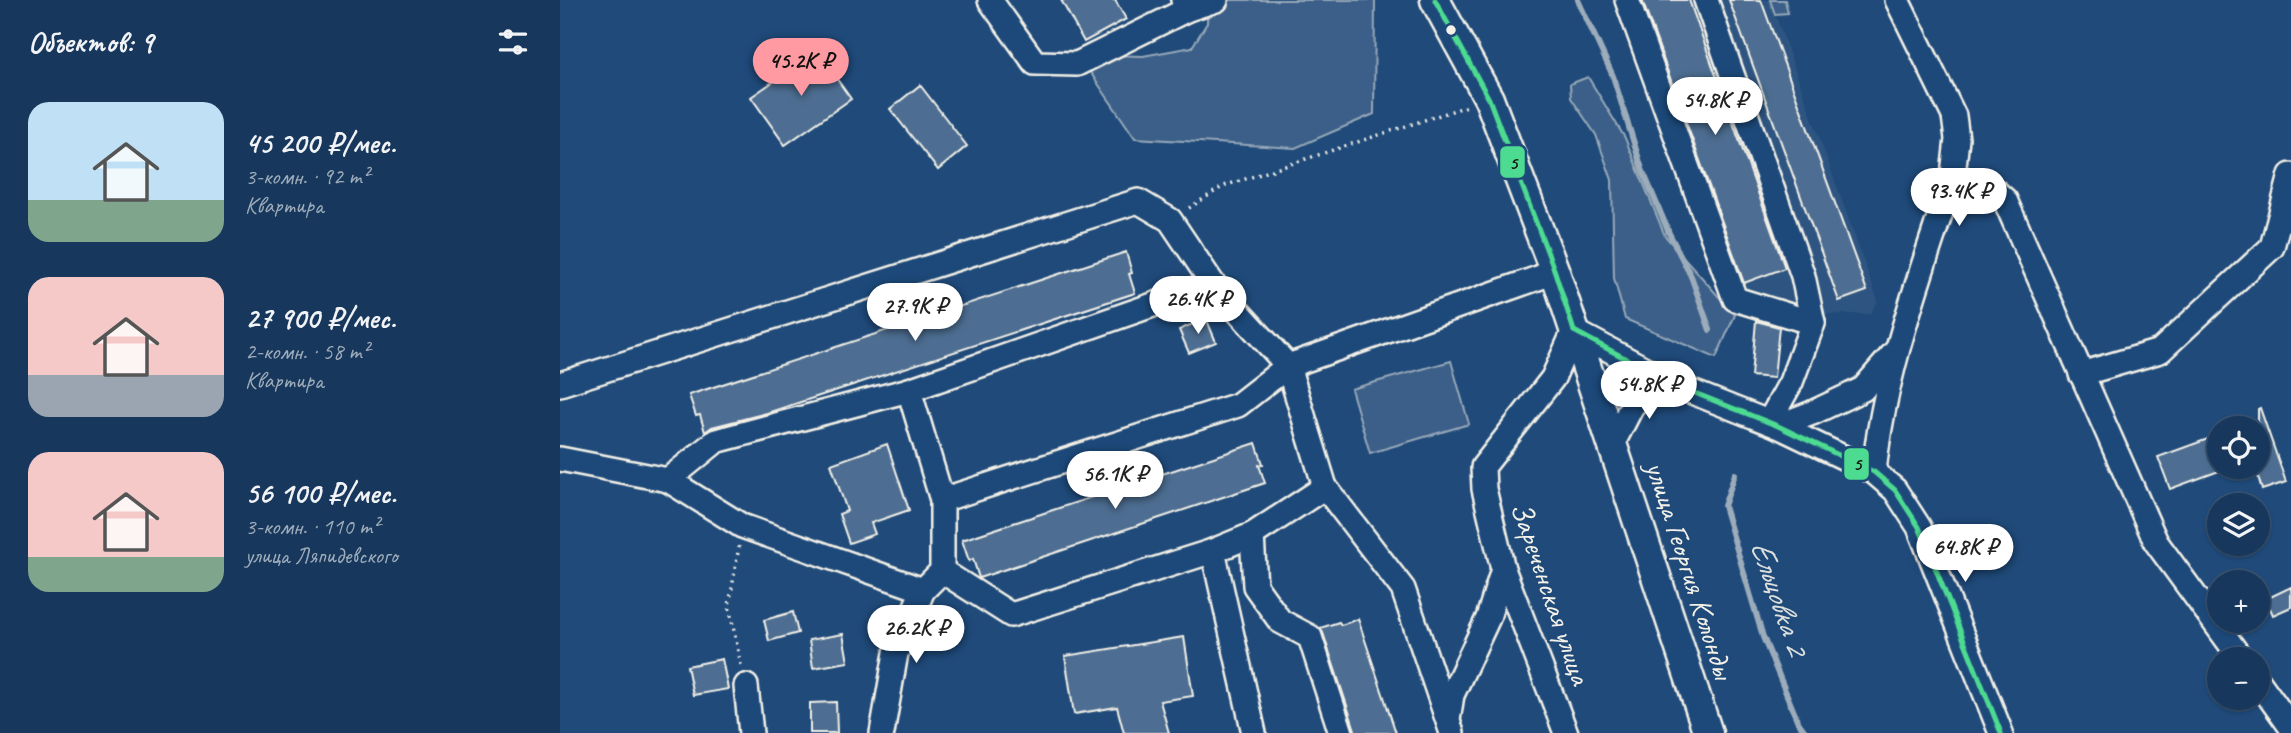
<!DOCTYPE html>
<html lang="ru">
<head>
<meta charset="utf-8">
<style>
  :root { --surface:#17385c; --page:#203f62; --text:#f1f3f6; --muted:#9eacbb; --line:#365272; --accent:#ff9aa2 }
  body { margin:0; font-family:Caveat,sans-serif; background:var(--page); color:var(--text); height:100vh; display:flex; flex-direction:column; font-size:26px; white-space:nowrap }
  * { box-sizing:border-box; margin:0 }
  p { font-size:23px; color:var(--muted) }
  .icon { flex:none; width:38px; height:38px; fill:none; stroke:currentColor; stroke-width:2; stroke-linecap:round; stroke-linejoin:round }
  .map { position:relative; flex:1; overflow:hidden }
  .side { display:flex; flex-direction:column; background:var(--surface); width:560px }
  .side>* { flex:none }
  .controls { position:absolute; left:1647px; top:416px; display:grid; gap:14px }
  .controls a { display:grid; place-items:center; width:63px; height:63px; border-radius:50%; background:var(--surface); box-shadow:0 2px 5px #0004,0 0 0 2px var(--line); font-size:35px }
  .price { position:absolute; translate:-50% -60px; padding:0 16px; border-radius:24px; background:#fff; color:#222; font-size:23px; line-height:46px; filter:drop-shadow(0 2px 4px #0008) }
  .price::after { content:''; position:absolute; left:50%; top:42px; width:21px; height:16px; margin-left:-10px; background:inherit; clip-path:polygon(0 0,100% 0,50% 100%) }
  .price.on { background:var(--accent); color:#111 }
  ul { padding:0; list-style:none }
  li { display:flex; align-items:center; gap:21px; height:175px; padding:0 28px }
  li span { display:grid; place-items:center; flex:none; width:196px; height:140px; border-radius:21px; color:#555 }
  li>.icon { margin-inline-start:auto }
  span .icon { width:84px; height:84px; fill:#fffc; stroke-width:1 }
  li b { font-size:30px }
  h2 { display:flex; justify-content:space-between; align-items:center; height:84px; padding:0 28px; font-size:30px }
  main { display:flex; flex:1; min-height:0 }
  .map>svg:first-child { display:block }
  .built { fill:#2d5581 }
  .green { fill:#3a5f88; stroke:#97a8b8; stroke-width:2 }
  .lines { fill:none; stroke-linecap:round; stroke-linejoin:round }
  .stream { stroke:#9cacbb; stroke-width:6 }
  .building { fill:#4d6e92; stroke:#f4f1e8; stroke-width:2 }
  .minor-casing { stroke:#f4f1e8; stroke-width:28 }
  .major-casing { stroke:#f4f1e8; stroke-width:33 }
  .path { stroke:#f4f1e8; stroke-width:3.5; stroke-dasharray:2 5; stroke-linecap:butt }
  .minor { stroke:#1f4a7a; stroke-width:23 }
  .major { stroke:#1f4a7a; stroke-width:28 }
  .bus-1-casing { stroke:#1f4a7a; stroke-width:10 }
  .bus-1 { stroke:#4ddb92; stroke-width:5 }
  .bus-dot { fill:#f4f1e8; stroke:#1f4a7a; stroke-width:2.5 }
  .labels { text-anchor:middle; stroke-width:5; stroke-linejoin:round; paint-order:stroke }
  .street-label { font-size:30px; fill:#f4f1e8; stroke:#1f4a7a }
  .water-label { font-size:32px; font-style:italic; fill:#dee0dd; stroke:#1f4a7a }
  .line-badge { stroke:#1f4a7a; stroke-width:2.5 }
  .pale-badge-label { font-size:19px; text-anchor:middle; font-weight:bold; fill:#111 }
</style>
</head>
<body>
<main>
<section class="side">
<h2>Объектов: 9<svg class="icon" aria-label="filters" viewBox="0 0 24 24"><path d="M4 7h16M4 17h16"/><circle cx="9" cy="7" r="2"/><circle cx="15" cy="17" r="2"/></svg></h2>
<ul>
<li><span style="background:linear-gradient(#bfe0f5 70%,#7fa58c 0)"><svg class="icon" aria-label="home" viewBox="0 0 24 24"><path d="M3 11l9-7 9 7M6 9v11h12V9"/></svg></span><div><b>45 200 ₽/мес.</b><p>3-комн. · 92 m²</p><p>Квартира</p></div></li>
<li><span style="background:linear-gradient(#f6c9c9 70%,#9aa5b1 0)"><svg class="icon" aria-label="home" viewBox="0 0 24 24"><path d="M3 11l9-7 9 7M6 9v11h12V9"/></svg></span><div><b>27 900 ₽/мес.</b><p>2-комн. · 58 m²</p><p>Квартира</p></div></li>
<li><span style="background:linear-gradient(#f6c9c9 75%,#7fa58c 0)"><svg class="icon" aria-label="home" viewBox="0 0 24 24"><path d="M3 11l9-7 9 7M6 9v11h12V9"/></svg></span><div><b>56 100 ₽/мес.</b><p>3-комн. · 110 m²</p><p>улица Ляпидевского</p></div></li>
</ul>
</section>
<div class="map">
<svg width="1731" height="733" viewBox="0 0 1731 733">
  <rect width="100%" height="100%" fill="#1f4a7a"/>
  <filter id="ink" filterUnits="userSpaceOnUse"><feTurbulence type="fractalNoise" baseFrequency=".0143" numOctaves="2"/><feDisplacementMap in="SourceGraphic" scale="14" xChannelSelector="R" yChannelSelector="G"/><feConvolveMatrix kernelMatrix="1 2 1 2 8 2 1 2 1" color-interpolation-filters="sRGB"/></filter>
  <g filter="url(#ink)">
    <path class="built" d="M1060 0H1210L1318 301 1310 314 1175 315Z"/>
    <g class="green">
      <path d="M648 0H815L814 114 735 148 575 138 528 69 548 55 583 56 632 47 647 23Z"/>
      <path d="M1210 0H1225L1228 13 1215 14Z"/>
      <path d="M1028 77 1065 138 1105 236 1175 315 1156 358 1065 319 1054 278 1052 180 1036 135 1011 98 1010 84Z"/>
      <path d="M891 361 909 424 810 453 791 389Z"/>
    </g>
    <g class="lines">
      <g class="stream">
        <path d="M1018 0 1053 76 1082 169 1109 233 1131 276 1150 330"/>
        <path d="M1175 474 1164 506 1203 637 1238 722 1246 733"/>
      </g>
    </g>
    <g class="building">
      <path d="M501 0H555L566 19 524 42Z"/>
      <path d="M1082 0H1129L1225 268 1184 283Z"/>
      <path d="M1169 0H1201L1307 291 1279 301Z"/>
      <path d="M257 51 291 99 225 145 191 97Z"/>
      <path d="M360 85 407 146 378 170 330 109Z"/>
      <path d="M566 252 572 273 569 274 575 293 207 413 152 427 145 432 140 415 136 416 129 395Z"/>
      <path d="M646 318 656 342 629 353 619 330Z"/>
      <path d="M1196 321 1219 327 1214 378 1191 376Z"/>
      <path d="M1700 408 1726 482 1702 490 1698 476V409Z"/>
      <path d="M1659 435V471L1610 489 1598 457Z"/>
      <path d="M696 443 703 464 699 465 705 483 419 578 413 559 409 561 402 540Z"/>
      <path d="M327 444 349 510 311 523 315 534 289 543 279 514 287 511 271 464Z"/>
      <path d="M1731 587V607L1713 615 1706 599Z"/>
      <path d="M233 612 238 633 209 641 204 620Z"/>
      <path d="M798 619 836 733H796L763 633 760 628 779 622 781 625Z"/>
      <path d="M283 634 288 662 253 668 249 640Z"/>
      <path d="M624 637 633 696 600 701 609 733H564L557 707 514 714 505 656Z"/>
      <path d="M162 659 168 689 133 695 127 666Z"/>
      <path d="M276 702 277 733H250V703Z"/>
    </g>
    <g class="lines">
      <g class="minor-casing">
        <g id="minor">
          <path d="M430 0 475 63 517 64 628 9"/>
          <path d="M623 0 628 9 656 0"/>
          <path d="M1067 0 1175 299 1253 323"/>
          <path d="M1146 0 1243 276 1253 323 1231 382 1209 422"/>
          <path d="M1393 175 1436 192 1445 200 1596 542 1682 660"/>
          <path d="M1521 374 1600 351 1712 247 1731 175"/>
          <path d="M0 384 578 201 610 220 653 284"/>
          <path d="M349 390 382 500 678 405 728 366 765 487 692 535 653 551 451 615 382 571"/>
          <path d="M1218 426 1252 413 1303 389 1334 353"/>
          <path d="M1053 443 1072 406 1086 391 1117 386"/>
          <path d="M0 459 108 480 156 441 349 390 653 284 728 366 995 272"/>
          <path d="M1314 472C1324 370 1362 272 1393 175L1397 139 1394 116 1337 0"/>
          <path d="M108 480 182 526 363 590"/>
          <path d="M765 487 843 589 892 733"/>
          <path d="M692 535 695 586 720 621 750 637 781 733"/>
          <path d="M653 551 694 733"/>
          <path d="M1698 681 1731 727"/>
          <path d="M186 686 191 733"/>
          <path d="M888 720 892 695 928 618 943 569"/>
          <path d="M322 733 336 653 363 590 382 571V500"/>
          <path d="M1006 733 943 569 924 489 923 467 993 378 1014 331 1117 386 1218 426 1314 472 1335 490 1359 527 1441 733"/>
        </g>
      </g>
      <g class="major-casing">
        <path id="major" d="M875 0 929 99 995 272 1148 733"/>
      </g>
      <g class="path">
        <path d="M629 208 664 186 907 106"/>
        <path d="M179 546 169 606 181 665"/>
      </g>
      <use href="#minor" class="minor"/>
      <use href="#major" class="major"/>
      <g class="bus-1-casing">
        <g id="bus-1">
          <path d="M875 0 929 99 995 272 1014 331"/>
          <path d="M1014 331 1117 386 1218 426 1314 472 1335 490 1359 527 1441 733"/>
        </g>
      </g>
      <use href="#bus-1" class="bus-1"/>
    </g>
  </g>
  <circle class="bus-dot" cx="891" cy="30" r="6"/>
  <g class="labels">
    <g class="street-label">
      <text transform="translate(1130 570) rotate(72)" y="10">улица Георгия Колонды</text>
      <text transform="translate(991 593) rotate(71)" y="10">Зареченская улица</text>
    </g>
    <g class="water-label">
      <text transform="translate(1220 597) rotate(71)" y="11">Ельцовка 2</text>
    </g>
  </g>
  <g class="line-badge">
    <rect x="939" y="145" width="27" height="34" rx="7" fill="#4ddb92"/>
    <rect x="1283" y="447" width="27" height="34" rx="7" fill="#4ddb92"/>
  </g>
  <g class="pale-badge-label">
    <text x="953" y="169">5</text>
    <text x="1297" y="470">5</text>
  </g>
</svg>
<div class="controls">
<a><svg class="icon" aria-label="locate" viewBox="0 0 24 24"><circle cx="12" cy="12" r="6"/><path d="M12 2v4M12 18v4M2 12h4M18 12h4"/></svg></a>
<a><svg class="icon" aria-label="layers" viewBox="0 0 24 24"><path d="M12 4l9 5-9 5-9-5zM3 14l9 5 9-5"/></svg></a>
<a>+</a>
<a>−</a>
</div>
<b class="price on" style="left:241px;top:98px">45.2K ₽</b>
<b class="price" style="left:1155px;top:137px">54.8K ₽</b>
<b class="price" style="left:1399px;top:228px">93.4K ₽</b>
<b class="price" style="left:638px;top:336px">26.4K ₽</b>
<b class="price" style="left:355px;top:343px">27.9K ₽</b>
<b class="price" style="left:1089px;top:421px">54.8K ₽</b>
<b class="price" style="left:555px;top:511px">56.1K ₽</b>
<b class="price" style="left:1405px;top:584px">64.8K ₽</b>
<b class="price" style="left:356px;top:665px">26.2K ₽</b>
</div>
</main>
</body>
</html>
